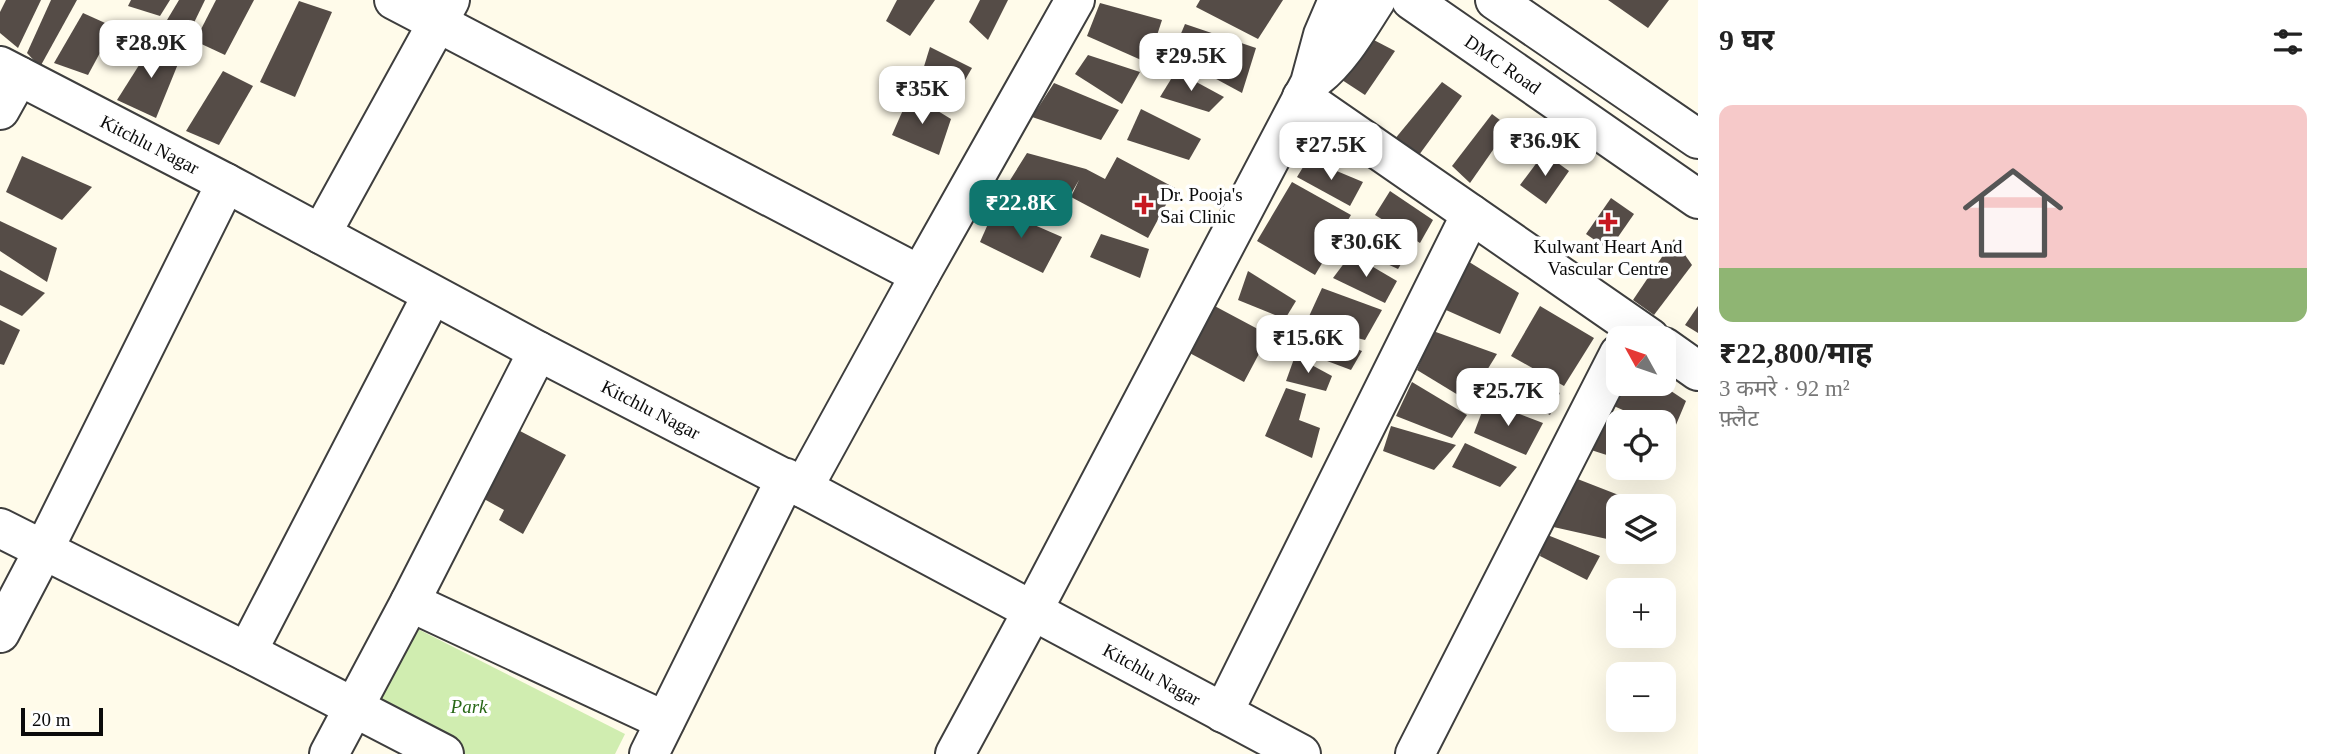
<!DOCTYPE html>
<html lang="hi">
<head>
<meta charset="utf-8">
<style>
  :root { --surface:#fff; --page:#f6f6f6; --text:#222; --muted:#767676; --line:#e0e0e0; --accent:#0f766e }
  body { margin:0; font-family:"Times New Roman","Noto Sans Devanagari",serif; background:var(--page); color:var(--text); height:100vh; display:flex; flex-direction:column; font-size:26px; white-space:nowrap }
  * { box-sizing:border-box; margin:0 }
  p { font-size:23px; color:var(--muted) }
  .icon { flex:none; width:38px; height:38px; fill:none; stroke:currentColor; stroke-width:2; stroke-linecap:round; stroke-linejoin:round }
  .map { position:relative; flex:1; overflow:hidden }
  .panel { display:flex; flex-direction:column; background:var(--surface); width:630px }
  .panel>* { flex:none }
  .needle { width:46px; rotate:310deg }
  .fabs { position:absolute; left:1606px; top:326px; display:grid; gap:14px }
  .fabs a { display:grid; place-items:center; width:70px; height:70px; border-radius:14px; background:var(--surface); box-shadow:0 7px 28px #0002; font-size:35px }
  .scale { position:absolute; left:21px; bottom:18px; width:82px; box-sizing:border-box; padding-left:7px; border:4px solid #0b0b0b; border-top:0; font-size:19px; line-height:24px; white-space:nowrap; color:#0b0b0b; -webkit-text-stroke:5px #fff; paint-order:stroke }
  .price { position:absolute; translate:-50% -60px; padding:0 16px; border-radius:14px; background:#fff; color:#222; font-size:23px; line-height:46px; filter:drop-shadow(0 2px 4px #0008) }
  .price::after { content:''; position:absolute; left:50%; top:42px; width:21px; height:16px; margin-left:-10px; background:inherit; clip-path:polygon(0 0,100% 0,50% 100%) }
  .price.on { background:var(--accent); color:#fff }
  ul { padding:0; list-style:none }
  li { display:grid; align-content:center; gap:14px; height:371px; padding:0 21px }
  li+li { border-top:2px solid var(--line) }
  li span { display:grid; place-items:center; height:217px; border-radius:14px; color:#555 }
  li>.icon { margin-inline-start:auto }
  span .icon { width:126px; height:126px; fill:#fffc; stroke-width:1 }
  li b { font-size:30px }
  h2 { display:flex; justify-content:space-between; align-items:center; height:84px; padding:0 21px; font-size:30px }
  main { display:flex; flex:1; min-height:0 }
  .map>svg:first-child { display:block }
  .green { fill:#d0edb0 }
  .building { fill:#554c47 }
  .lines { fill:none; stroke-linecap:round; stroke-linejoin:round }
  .minor-casing { stroke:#3e3e3e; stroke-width:42 }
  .minor { stroke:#fff; stroke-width:38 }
  .poi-dot { fill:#c71821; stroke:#fff; stroke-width:2.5 }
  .labels { text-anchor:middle; stroke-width:7; stroke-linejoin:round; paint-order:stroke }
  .street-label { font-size:19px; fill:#0b0b0b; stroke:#fff }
  .poi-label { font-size:19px; fill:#0b0b0b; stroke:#fff; text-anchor:start }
  .park-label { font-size:19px; font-style:italic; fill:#286817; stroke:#fff }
</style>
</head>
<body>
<main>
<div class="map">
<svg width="1698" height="754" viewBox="0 0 1698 754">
  <rect width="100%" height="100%" fill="#fffbea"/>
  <path class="green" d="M408 624 625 734 615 754H461L367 706Z"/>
  <g class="building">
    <path d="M6 0H41L18 48 0 33V12Z"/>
    <path d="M51 0H77L40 67 27 53Z"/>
    <path d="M131 0H170L160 16 128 6Z"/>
    <path d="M179 0H205L190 31 164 25Z"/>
    <path d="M216 0H254L225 55 195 41Z"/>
    <path d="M897 0H935L910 36 886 21Z"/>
    <path d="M980 0H1008L988 40 969 22Z"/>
    <path d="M1200 0H1283L1258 39 1196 7Z"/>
    <path d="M1608 0H1669L1648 28Z"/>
    <path d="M299 1 332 12 295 97 260 82Z"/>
    <path d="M1100 3 1162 20 1148 63 1087 36Z"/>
    <path d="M83 13 114 27 88 75 54 63Z"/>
    <path d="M1185 24 1256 48 1242 93 1172 55Z"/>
    <path d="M1370 38 1395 51 1365 95 1342 80Z"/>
    <path d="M153 43 182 54 156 118 117 100Z"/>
    <path d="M930 47 972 68 950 106 917 89Z"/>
    <path d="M1088 55 1140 72 1122 104 1075 74Z"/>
    <path d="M223 71 253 86 219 145 186 131Z"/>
    <path d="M1176 71 1224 97 1209 112 1160 97Z"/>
    <path d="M1442 82 1462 96 1419 155 1394 140Z"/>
    <path d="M1054 83 1119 110 1101 140 1032 117Z"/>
    <path d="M910 94 951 119 939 155 892 135Z"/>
    <path d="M1141 109 1201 139 1189 160 1127 140Z"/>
    <path d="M1492 114 1509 127 1470 183 1452 166Z"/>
    <path d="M1027 153 1086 169 1105 179 1117 157 1175 188 1148 238 1071 197 1079 180 1059 215 1007 185Z"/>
    <path d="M1544 153 1569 171 1546 204 1520 185Z"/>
    <path d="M22 156 92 187 62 220 6 192Z"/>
    <path d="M1308 159 1363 182 1350 206 1297 177Z"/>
    <path d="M1292 182 1351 215 1315 275 1257 241Z"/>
    <path d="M1390 191 1433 220 1420 243 1375 215Z"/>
    <path d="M1611 198 1634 214 1609 250 1586 234Z"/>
    <path d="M995 208 1062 237 1043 273 980 242Z"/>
    <path d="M0 221 57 248 47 282 0 251Z"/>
    <path d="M1369 224 1410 249 1398 269 1355 249Z"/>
    <path d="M1101 234 1149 249 1140 278 1090 257Z"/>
    <path d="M1674 239 1692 265 1654 315 1633 300Z"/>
    <path d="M1351 254 1397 281 1385 303 1333 278Z"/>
    <path d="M1466 260 1519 293 1500 334 1446 310Z"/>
    <path d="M0 270 45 293 22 316 0 305Z"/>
    <path d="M1248 271 1296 301 1285 319 1238 300Z"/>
    <path d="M1322 288 1382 310 1365 340 1305 325Z"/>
    <path d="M1209 303 1269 335 1244 382 1184 350Z"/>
    <path d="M1540 306 1594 338 1564 386 1511 356Z"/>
    <path d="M1698 306V333L1685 325Z"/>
    <path d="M0 320 20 330 4 365 0 364Z"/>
    <path d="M1308 331 1362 351 1351 370 1298 350Z"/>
    <path d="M1433 331 1497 354 1468 401 1417 370Z"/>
    <path d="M1295 356 1332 376 1326 391 1286 381Z"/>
    <path d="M1516 368 1560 393 1550 415 1503 393Z"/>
    <path d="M1412 382 1467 415 1452 438 1396 416Z"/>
    <path d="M1619 383H1659L1686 401 1673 432 1664 428V422H1650L1607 403Z"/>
    <path d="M1286 388 1306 394 1299 420 1320 428 1312 458 1265 436Z"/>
    <path d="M1486 401 1543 423 1526 455 1474 433Z"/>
    <path d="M1602 420 1619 425V459L1588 449Z"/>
    <path d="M1391 426 1456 445 1434 470 1383 451Z"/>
    <path d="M520 431 566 455 523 534 499 520 504 510 475 494 501 445 510 450Z"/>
    <path d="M1465 443 1517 467 1500 487 1452 467Z"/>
    <path d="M1575 478 1634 501 1631 506H1619V523L1607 539 1549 526Z"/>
    <path d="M1545 534 1600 556 1587 580 1540 556Z"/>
  </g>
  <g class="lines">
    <g class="minor-casing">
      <g id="minor">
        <path d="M394 0 920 275"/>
        <path d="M1411 0 1698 199"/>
        <path d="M1495 0 1698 139"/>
        <path d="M0 66 226 183 538 351 803 488 1301 754"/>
        <path d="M1317 77C1342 57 1359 26 1376 0"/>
        <path d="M1302 97 1650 338"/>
        <path d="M0 110 19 76"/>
        <path d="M321 234 450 0"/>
        <path d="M1664 347 1698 371"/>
        <path d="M803 488 920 275 1075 0"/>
        <path d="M0 528 247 652 444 754"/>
        <path d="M410 602 665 721"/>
        <path d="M0 633 43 551 226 183"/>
        <path d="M247 652 432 295"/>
        <path d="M1223 713 1471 214"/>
        <path d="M329 754 410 602 538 351"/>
        <path d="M649 754 786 478"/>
        <path d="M955 754 1033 610 1310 83 1323 35 1338 0"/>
        <path d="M1415 754 1619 354"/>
      </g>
    </g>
    <use href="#minor" class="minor"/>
  </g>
  <g class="poi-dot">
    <path d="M1140.5 194.5h7v7h7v7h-7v7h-7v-7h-7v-7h7z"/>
    <path d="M1604.5 211.5h7v7h7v7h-7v7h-7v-7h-7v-7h7z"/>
  </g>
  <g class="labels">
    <g class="street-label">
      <text transform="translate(1503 64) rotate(35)" y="7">DMC Road</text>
      <text transform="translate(150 144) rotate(27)" y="7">Kitchlu Nagar</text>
      <text transform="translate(651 409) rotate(27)" y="7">Kitchlu Nagar</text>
      <text transform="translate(1152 674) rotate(29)" y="7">Kitchlu Nagar</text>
    </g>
    <g class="poi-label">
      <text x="1160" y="201">Dr. Pooja's<tspan x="1160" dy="22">Sai Clinic</tspan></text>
      <text x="1608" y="253" text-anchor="middle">Kulwant Heart And<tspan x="1608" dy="22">Vascular Centre</tspan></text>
    </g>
    <g class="park-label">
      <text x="469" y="713">Park</text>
    </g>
  </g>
</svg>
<div class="fabs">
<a><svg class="needle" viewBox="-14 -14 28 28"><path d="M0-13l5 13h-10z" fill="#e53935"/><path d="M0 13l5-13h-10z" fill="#767676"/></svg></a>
<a><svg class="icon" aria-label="locate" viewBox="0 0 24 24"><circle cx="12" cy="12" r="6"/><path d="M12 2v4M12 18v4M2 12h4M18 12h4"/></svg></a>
<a><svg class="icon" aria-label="layers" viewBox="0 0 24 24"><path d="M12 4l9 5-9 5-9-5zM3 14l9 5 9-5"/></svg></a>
<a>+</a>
<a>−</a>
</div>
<div class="scale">20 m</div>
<b class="price" style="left:151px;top:80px">₹28.9K</b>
<b class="price" style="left:1191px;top:93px">₹29.5K</b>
<b class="price" style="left:922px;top:126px">₹35K</b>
<b class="price" style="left:1545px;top:178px">₹36.9K</b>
<b class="price" style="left:1331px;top:182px">₹27.5K</b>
<b class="price on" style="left:1021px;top:240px">₹22.8K</b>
<b class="price" style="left:1366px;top:279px">₹30.6K</b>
<b class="price" style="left:1308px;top:375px">₹15.6K</b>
<b class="price" style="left:1508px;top:428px">₹25.7K</b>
</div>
<section class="panel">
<h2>9 घर<svg class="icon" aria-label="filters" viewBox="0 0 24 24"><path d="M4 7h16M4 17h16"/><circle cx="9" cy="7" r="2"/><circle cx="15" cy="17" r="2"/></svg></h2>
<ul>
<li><span style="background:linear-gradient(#f6c9c9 75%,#8fb573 0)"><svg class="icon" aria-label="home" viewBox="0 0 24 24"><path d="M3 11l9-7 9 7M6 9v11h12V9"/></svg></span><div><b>₹22,800/माह</b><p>3 कमरे · 92 m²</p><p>फ़्लैट</p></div></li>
</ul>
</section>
</main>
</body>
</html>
